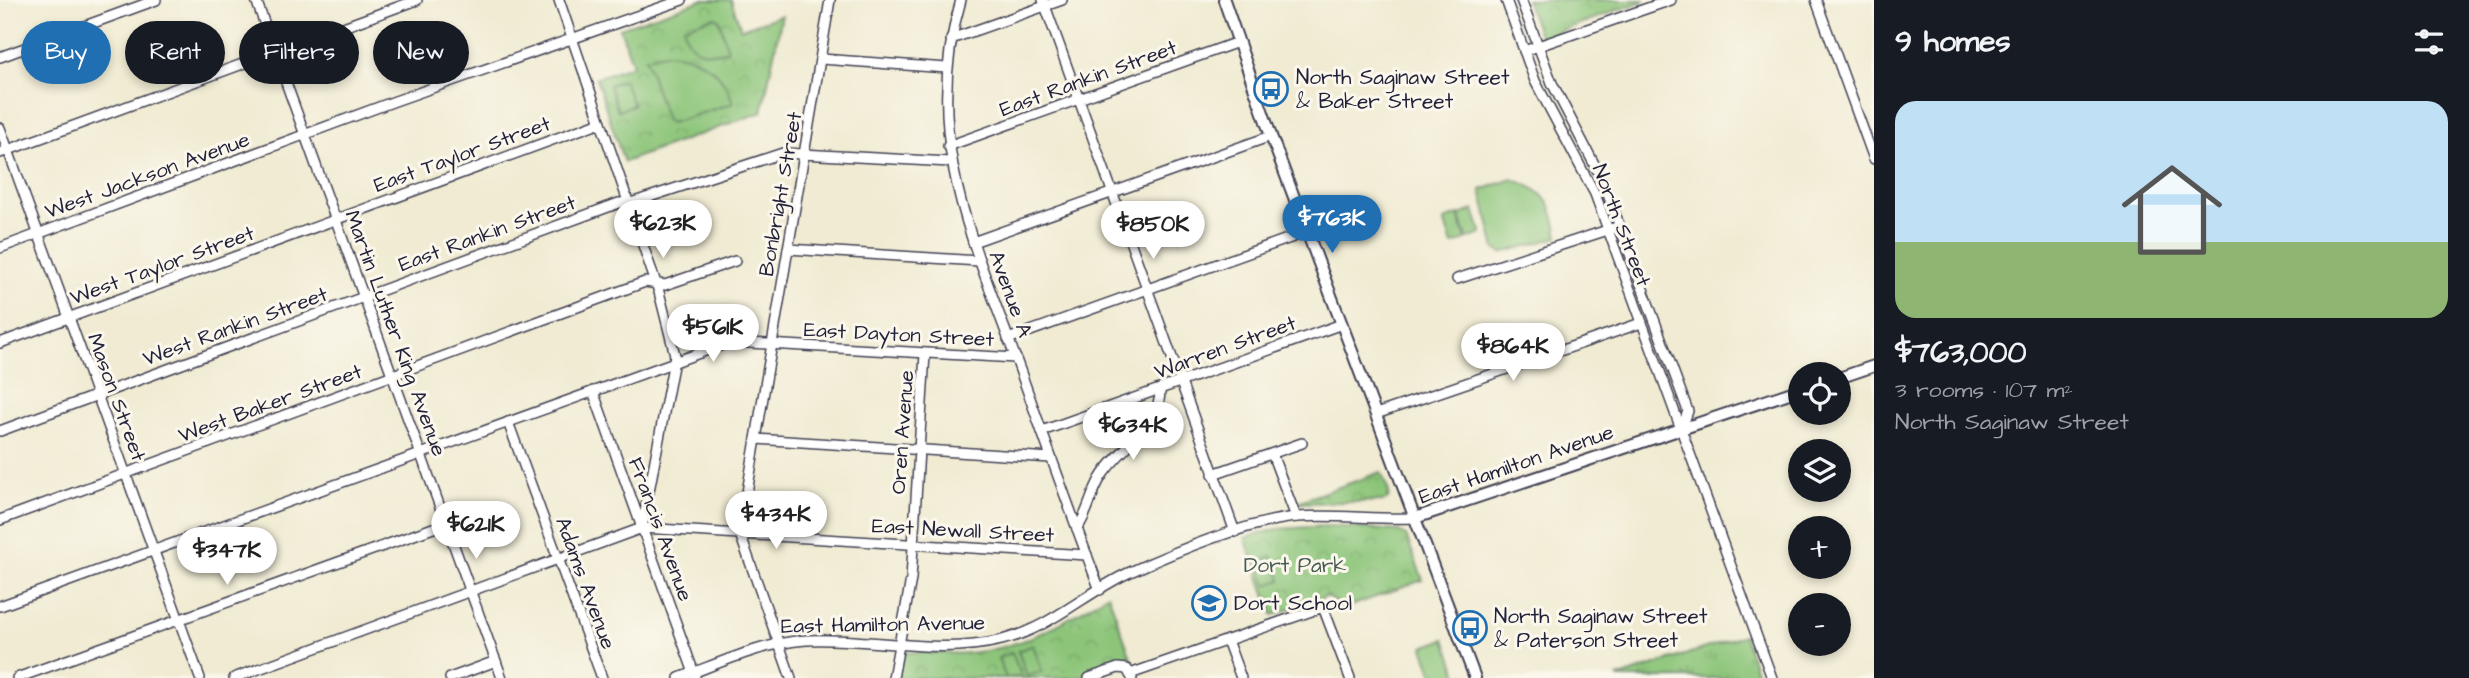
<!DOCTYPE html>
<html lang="en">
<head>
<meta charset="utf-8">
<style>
  :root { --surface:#171b24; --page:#242831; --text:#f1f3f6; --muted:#9ea1a6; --line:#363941; --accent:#1f6fb2 }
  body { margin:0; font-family:"Architects Daughter",sans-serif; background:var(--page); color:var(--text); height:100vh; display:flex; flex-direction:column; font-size:26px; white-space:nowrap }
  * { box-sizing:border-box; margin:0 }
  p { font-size:23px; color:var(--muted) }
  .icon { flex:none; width:38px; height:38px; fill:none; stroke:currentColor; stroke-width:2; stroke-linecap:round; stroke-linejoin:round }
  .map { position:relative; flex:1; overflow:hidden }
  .side { display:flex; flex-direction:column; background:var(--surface); width:595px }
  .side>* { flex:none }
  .guide { position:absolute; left:21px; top:21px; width:665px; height:63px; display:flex; gap:14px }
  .fabs { position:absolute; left:1788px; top:362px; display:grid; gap:14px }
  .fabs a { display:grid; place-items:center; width:63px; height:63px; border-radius:50%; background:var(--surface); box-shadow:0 4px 10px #0003; font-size:35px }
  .price { position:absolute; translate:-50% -60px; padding:0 16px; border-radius:24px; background:#fff; color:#222; font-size:23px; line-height:46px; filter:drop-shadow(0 2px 4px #0008) }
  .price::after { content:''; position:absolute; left:50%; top:42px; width:21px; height:16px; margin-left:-10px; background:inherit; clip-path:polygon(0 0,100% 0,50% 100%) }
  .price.selected { background:var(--accent); color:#fff }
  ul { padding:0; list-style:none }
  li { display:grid; align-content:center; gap:14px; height:371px; padding:0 21px }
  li+li { border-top:2px solid var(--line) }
  li span { display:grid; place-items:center; height:217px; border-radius:21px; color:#555 }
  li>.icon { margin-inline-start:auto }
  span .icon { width:126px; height:126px; fill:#fffc; stroke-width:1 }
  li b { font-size:30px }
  h2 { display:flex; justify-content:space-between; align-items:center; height:84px; padding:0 21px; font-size:30px }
  .chip { padding:0 24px; border-radius:32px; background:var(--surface); box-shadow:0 4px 10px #0003; font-size:24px; line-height:63px }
  .chip.selected { background:var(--accent); color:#fff }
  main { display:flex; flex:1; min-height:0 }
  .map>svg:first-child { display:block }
  .grass { fill:url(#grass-tufts); stroke:#57745a; stroke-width:2 }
  .park { fill:url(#park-crowns); stroke:#57745a; stroke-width:2 }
  .pitch { fill:#8cc579; stroke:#57745a; stroke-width:2 }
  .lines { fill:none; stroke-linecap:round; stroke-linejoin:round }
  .minor-casing { stroke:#414052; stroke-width:12 }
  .major-casing { stroke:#414052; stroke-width:14 }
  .minor { stroke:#fff; stroke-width:9 }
  .major { stroke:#fff; stroke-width:10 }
  .labels { text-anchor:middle; stroke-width:6; stroke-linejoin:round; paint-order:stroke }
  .poi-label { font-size:21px; fill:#22223b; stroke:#fbf7ec; text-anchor:start }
  .street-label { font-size:21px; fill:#22223b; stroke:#fbf7ec }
  .park-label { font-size:21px; fill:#475b51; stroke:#fbf7ec }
</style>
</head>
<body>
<main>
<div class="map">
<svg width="1874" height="678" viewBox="0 0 1874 678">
  <defs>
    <pattern id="grass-tufts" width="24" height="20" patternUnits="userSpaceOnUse" patternTransform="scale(1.75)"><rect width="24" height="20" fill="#8cc579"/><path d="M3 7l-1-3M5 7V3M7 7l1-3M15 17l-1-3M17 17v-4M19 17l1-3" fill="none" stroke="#78a96a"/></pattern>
    <pattern id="park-crowns" width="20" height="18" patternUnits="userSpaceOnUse" patternTransform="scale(1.75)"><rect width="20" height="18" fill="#8cc579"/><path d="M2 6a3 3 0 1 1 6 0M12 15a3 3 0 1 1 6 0" fill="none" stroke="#78a96a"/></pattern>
  </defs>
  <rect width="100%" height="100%" fill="#fbf7ec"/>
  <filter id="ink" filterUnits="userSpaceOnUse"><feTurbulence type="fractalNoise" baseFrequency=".0143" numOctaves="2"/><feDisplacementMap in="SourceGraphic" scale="14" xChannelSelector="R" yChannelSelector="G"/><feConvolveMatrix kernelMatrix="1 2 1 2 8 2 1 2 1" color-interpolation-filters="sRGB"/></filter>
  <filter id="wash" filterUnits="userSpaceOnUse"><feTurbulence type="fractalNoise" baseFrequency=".00686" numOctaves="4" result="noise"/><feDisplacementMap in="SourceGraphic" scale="28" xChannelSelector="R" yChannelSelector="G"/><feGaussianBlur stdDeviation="1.57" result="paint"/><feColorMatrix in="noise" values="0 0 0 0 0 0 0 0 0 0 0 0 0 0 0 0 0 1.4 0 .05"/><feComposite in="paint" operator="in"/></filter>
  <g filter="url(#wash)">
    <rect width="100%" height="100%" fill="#f0ebd2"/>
    <g class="grass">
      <path d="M1744 635 1758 678H1617Z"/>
      <path d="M1445 639 1459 678H1434L1423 647Z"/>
    </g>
    <g class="park">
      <path d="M702 0H731L741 29 782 15 762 112 624 162 596 78 633 65 620 28Z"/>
      <path d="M1526 0H1646L1540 38Z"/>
      <path d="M1381 472 1389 492 1388 499 1384 501 1301 503 1300 501Z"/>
      <path d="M1328 526 1399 531 1406 536 1423 580 1337 611 1335 602 1327 596 1273 615 1245 538 1277 529Z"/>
      <path d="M1108 594 1131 658 1077 678H897L904 653C925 650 948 655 969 653 1022 649 1065 622 1108 594Z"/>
    </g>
    <g class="pitch">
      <path d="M714 17 719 19 728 50C706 57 687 51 684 27Z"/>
      <path d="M665 53C698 54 723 70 733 103L671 123 666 121 646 58Z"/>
      <path d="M624 80 633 105 618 111 609 85Z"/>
      <path d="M1512 179C1545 190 1553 203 1558 237L1502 253 1495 249 1481 190Z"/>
      <path d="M1474 210 1482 234 1468 239 1459 215Z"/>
      <path d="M1458 215 1466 240 1452 245 1444 220Z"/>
      <path d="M1272 556 1281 580 1267 585 1258 562Z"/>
      <path d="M1033 645 1042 671 1027 676 1018 651Z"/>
      <path d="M1012 653 1022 677 1006 678 998 658Z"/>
    </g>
  </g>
  <g filter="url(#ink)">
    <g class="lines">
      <g class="minor-casing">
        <g id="minor">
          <path d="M256 0 502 678"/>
          <path d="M559 0 659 292 675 355 642 528"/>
          <path d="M961 0C920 137 974 243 1020 370 1046 443 1072 517 1100 590"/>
          <path d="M1043 0 1235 532"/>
          <path d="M1506 0 1535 81 1595 194 1772 678"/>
          <path d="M1521 0 1552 83 1603 181 1688 411 1682 428"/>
          <path d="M1816 0 1874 159"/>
          <path d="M951 39 1062 0"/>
          <path d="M1524 51 1671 0"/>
          <path d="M0 57 156 0"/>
          <path d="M821 59 947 68"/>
          <path d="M0 128 200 678"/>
          <path d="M948 146 1238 42"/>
          <path d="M0 153 417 0"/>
          <path d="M973 242 1271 136"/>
          <path d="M0 248 395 101 682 0"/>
          <path d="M788 249 979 261"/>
          <path d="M1457 279 1620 226"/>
          <path d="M1008 339 1307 232"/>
          <path d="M0 343 601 122"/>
          <path d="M593 391 695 676"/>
          <path d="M1376 414 1641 323"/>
          <path d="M508 422 602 678"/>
          <path d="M0 431 619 203 634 202 783 153 950 162"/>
          <path d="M1042 431 1342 324"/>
          <path d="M756 439 1051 458"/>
          <path d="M1272 454 1296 517"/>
          <path d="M1213 474 1302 443"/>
          <path d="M0 520 645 282 665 285 735 261"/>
          <path d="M1077 529C1089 512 1091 491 1103 474 1120 449 1162 422 1160 389"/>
          <path d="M0 606 730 342 1016 358"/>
          <path d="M1227 640 1241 678"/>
          <path d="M1130 674 1323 607 1350 678"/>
          <path d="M17 678 447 523"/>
          <path d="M234 678 642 528 1087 555"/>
          <path d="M450 678 496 661"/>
          <path d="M679 678C720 663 762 643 806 640 871 637 937 656 1002 640 1050 628 1084 594 1128 573 1174 552 1248 521 1298 517 1337 514 1376 520 1415 518"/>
          <path d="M791 678 740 534 830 0"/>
          <path d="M893 678 911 579 925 354"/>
          <path d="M1089 678 1118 668 1127 669 1132 678"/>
        </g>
      </g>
      <g class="major-casing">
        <g id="major">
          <path d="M1224 0 1271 136 1475 678"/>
          <path d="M1839 378 1874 366"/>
          <path d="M1415 518 1801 389"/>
        </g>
      </g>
      <use href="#minor" class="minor"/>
      <use href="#major" class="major"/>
    </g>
  </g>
  <defs>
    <g id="bus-ring" transform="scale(1.75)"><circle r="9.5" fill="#fbf7ec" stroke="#1f6fb2" stroke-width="1.5"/><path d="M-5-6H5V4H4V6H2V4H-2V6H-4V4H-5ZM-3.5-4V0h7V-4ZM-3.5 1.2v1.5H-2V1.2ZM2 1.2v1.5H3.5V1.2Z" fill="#1f6fb2"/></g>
    <g id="school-ring" transform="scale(1.75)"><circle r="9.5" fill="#fbf7ec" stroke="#1f6fb2" stroke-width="1.5"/><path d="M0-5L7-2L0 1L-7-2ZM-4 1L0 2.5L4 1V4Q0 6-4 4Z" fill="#1f6fb2"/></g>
  </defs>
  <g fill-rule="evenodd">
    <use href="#bus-ring" x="1271" y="89"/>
    <use href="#school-ring" x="1209" y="603"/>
    <use href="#bus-ring" x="1470" y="628"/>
  </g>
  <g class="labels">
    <g class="poi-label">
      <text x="1296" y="84">North Saginaw Street<tspan x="1296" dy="24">&amp; Baker Street</tspan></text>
      <text x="1234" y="610">Dort School</text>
      <text x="1494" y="623">North Saginaw Street<tspan x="1494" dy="24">&amp; Paterson Street</tspan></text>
    </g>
    <g class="street-label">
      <text transform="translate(1088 78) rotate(-20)" y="7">East Rankin Street</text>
      <text transform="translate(462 154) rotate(-20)" y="7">East Taylor Street</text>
      <text transform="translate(147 175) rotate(-20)" y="7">West Jackson Avenue</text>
      <text transform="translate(780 194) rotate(-80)" y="7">Bonbright Street</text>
      <text transform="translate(1622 225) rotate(69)" y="7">North Street</text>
      <text transform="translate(487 233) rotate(-20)" y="7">East Rankin Street</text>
      <text transform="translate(162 265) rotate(-20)" y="7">West Taylor Street</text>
      <text transform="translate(1011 294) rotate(70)" y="7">Avenue A</text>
      <text transform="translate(235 326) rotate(-20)" y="7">West Rankin Street</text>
      <text transform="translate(396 333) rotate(70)" y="7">Martin Luther King Avenue</text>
      <text transform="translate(899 334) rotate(3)" y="7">East Dayton Street</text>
      <text transform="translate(1225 347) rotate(-20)" y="7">Warren Street</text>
      <text transform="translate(117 397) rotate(70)" y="7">Mason Street</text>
      <text transform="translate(270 403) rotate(-20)" y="7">West Baker Street</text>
      <text transform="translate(902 432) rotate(-86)" y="7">Oren Avenue</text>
      <text transform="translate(1516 464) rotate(-19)" y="7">East Hamilton Avenue</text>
      <text transform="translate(661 529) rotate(70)" y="7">Francis Avenue</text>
      <text transform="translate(963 530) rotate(3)" y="7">East Newall Street</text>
      <text transform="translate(586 583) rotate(70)" y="7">Adams Avenue</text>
      <text transform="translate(883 624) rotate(-1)" y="7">East Hamilton Avenue</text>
    </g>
    <g class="park-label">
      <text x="1295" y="572">Dort Park</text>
    </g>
  </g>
</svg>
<div class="fabs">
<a><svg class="icon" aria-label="locate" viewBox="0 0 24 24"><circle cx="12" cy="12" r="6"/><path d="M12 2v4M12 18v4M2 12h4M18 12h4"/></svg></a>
<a><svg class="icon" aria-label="layers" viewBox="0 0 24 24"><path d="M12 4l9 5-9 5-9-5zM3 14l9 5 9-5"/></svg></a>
<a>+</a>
<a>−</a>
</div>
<b class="price selected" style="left:1332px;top:255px">$763K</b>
<b class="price" style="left:663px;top:260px">$623K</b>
<b class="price" style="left:1153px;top:261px">$850K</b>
<b class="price" style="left:713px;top:364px">$561K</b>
<b class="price" style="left:1513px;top:383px">$864K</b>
<b class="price" style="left:1133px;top:462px">$634K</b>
<b class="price" style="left:776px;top:551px">$434K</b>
<b class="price" style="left:476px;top:561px">$621K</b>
<b class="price" style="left:227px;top:587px">$347K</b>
<div class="guide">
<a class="chip selected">Buy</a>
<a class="chip">Rent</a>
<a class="chip">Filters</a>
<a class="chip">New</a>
</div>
</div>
<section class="side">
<h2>9 homes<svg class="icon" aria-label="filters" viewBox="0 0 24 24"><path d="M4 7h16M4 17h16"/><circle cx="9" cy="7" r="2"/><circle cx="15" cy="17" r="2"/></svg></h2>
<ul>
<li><span style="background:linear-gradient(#bfe0f5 65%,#8fb573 0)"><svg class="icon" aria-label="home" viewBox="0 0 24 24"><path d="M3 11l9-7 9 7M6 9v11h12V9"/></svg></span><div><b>$763,000</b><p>3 rooms · 107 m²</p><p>North Saginaw Street</p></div></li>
</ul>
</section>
</main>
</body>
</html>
